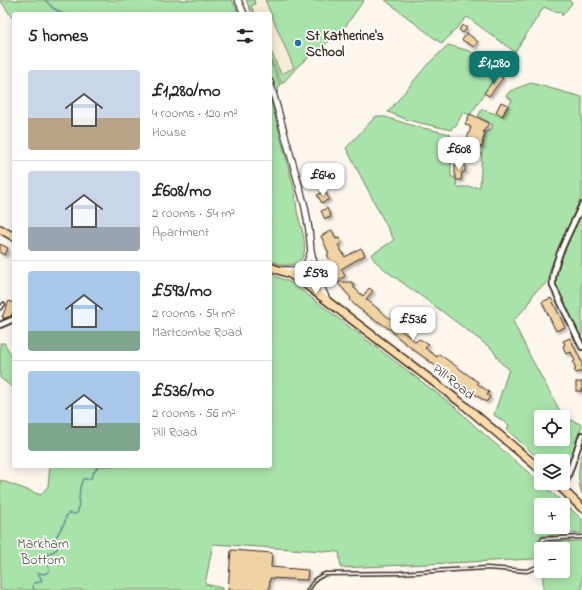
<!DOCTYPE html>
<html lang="en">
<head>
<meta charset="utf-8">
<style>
  :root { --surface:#fff; --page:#f2f2f2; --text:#222; --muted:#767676; --line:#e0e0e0; --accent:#0f766e }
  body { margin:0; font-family:"Indie Flower",sans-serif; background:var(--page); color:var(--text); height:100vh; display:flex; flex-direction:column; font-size:15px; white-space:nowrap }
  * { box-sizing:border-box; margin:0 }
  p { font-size:13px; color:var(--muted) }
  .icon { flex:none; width:22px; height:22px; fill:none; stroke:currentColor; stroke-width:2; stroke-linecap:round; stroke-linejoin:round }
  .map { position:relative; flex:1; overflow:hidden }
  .panel { position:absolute; left:12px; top:12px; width:260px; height:456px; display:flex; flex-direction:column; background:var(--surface); border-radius:4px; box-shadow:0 2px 10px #0003 }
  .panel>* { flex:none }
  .fabs { position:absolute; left:534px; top:410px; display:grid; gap:8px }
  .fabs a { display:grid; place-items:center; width:36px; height:36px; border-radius:4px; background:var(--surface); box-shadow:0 2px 10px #0003; font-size:20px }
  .price { position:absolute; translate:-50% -34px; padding:0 9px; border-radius:8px; background:#fff; color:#222; font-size:13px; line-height:26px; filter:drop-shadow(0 1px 2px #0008) }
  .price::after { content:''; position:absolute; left:50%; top:24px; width:12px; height:9px; margin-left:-6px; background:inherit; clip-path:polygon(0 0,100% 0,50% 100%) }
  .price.current { background:var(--accent); color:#fff }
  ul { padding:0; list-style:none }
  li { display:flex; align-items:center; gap:12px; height:100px; padding:0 16px }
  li+li { border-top:1px solid var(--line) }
  li span { display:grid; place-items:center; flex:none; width:112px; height:80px; border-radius:4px; color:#555 }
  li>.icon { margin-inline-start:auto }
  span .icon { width:48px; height:48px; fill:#fffc; stroke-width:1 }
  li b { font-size:17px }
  h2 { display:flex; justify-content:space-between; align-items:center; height:48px; padding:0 16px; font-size:17px }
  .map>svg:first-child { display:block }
  .built { fill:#f8ebd7 }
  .green { fill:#a8e3a9; stroke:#728664; fill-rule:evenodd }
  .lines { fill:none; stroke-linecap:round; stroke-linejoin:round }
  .stream { stroke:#698f97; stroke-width:1.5 }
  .building { fill:#f0d2a3; stroke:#3b2a1e; filter:url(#shadow) }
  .service-casing { stroke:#3b2a1e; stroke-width:5 }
  .minor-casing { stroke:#3b2a1e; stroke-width:8 }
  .tertiary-casing { stroke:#3b2a1e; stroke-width:8 }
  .primary-casing { stroke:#3b2a1e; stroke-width:10 }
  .service { stroke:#fff; stroke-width:2 }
  .minor { stroke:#fff; stroke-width:4.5 }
  .tertiary { stroke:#fff; stroke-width:5.5 }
  .primary { stroke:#fcdcac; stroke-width:7 }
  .poi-dot { fill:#1f6fb2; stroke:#fff; stroke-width:1.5 }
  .labels { text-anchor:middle; stroke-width:3.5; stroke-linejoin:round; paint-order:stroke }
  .poi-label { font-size:14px; font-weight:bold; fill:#3b2a1e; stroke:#fff; text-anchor:start }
  .street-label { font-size:14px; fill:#3b2a1e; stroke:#fff }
  .park-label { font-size:14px; fill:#565841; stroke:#fff }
</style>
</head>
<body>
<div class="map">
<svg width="582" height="590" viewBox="0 0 582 590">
  <defs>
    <filter id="shadow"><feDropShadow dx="2.5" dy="2.5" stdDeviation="1" flood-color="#0004"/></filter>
  </defs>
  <rect width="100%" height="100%" fill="#fcf6ed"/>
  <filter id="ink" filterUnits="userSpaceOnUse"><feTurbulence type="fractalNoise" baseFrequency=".025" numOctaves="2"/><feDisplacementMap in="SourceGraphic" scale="8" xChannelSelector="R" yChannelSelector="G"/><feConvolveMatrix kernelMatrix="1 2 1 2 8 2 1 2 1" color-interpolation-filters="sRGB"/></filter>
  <g filter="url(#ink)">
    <path class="built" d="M246 0H350L342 31 299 65 282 84 270 56V14H252Z"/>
    <g class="green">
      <path d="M0 0H232L239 14H14V20Z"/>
      <path d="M246 0H254L255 4 251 6 255 14H252Z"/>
      <path d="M265 0H364L342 31 299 65 282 84 270 57V49L281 74 294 68Z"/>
      <path d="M385 0H569L572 3 562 16 561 12 553 11 544 7 515 52 467 17 442 44Z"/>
      <path d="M448 45 470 51 500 71 470 115 463 112 456 126H453L451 130 408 120 388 112 427 65Z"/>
      <path d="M270 60 280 84 277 93 270 75Z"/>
      <path d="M531 83 582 97V195L550 269 549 281 534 293 528 305 513 321 531 358 559 409 567 418 582 425 563 482V461H541V462L537 457 507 430 509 425 494 415 509 369 501 363 492 349 439 309 389 273 375 261 371 255 394 240 346 148 376 116 385 117 414 126 450 134V137L460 139 457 161 451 162V177H456L457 187H480L482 148 487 130 490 132 493 125 478 116 482 109C489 113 495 112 502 117L512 100 506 96 510 91ZM541 417H563V439H541Z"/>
      <path d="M270 97 295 192C296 198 296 205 297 211 300 226 317 264 288 265 283 266 276 262 270 261Z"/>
      <path d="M582 212V340L555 284 554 275Z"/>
      <path d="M270 274 292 283 309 296 455 407 476 427 582 519V533L543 536 539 538 537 556 534 559 341 568 339 552 213 544 205 584 222 588V590H0V480L41 495 48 486 50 466H270ZM541 505H563V527H541Z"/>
      <path d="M0 343H4L14 360V390L11 386 0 378Z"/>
      <path d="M582 454V494C577 481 578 466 582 454Z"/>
      <path d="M582 541V590H543V571H563V549H544V547L549 542Z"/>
    </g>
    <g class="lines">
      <g class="stream">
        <path d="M45 0 53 8 63 14"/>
        <path d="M34 590 33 586 34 583 41 582 42 580 38 573 45 574 49 571 47 554C60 548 58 552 56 537L65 522 66 516 69 513 75 514 78 512 80 487 83 479H90L98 466"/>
      </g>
    </g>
    <g class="building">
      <path d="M462 25 467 28 463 33 459 30Z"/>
      <path d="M467 33 478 42 474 47 462 40Z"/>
      <path d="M498 74 503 78 489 96 484 93Z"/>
      <path d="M501 102 508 105 502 116 496 112Z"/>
      <path d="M470 114 489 123 483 132H485L482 143H483L482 147 462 144 463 139H467L471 127 465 124Z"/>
      <path d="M455 164H465V172H462L461 180H456V175H455Z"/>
      <path d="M327 171 331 177 324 181 325 183 319 186 314 179Z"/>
      <path d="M325 191 329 199 322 203 317 195Z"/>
      <path d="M327 208 331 217 325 219 321 211Z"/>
      <path d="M332 230 336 239 339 238 342 243 338 245 345 257 361 248 365 255 341 269 345 276 337 281 329 269 334 266 327 255 329 254 321 236Z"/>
      <path d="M0 244 8 248 5 255 0 253Z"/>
      <path d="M337 282H352L354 285V288L363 296 369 288 373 291 366 299 399 326 398 328 416 342 419 339 429 344 425 348 437 357 439 354 478 382 477 383 479 385 489 392 487 395 490 397 486 402 414 350 394 334 392 331 378 321 377 322 356 306 350 300 351 298Z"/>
      <path d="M551 298 565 327 556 331 542 302Z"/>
      <path d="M9 301 14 303V309L11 316 3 319 4 317H2Z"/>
      <path d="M570 338 581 361H582V371L576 373 574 370 576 369 573 362 575 361 571 352 566 354 563 346 565 345 563 341Z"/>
      <rect x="576" y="382" width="6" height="9"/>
      <path d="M231 550 272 553 271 567 308 570 307 580 270 578 269 590H228Z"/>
    </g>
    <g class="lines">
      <g class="service-casing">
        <g id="service">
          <path d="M0 308 4 304"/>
          <path d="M541 549 542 541 543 539 582 537"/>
          <path d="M308 590 316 579 325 574 399 573 487 568 527 571 537 567 541 561"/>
        </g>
      </g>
      <g class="minor-casing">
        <g id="minor">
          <path d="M582 205C573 225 550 266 553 286L582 347"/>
          <path d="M0 325 14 319"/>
          <path d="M563 490 582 435"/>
        </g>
      </g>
      <g class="tertiary-casing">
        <g id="tertiary">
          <path d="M238 0 244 14"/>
          <path d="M270 82 305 207 309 230 311 251 318 280 328 302"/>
          <path d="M283 270H294L306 265 315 270"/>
          <path d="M305 284 306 265 311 251"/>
        </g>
      </g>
      <g class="primary-casing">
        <g id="primary">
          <path d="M0 229 14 237"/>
          <path d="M270 267 290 274 305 284 464 405 541 470"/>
          <path d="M556 483 582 508"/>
        </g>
      </g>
      <use href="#service" class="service"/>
      <use href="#minor" class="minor"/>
      <use href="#tertiary" class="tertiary"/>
      <use href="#primary" class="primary"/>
    </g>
  </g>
  <circle class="poi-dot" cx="298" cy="43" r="4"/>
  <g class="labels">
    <g class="poi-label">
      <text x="306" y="40">St Katherine's<tspan x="306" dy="16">School</tspan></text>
    </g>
    <g class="street-label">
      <text transform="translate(454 381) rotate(38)" y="5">Pill Road</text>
    </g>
    <g class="park-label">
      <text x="43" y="548">Markham<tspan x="43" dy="16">Bottom</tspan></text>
    </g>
  </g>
</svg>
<div class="fabs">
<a><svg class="icon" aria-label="locate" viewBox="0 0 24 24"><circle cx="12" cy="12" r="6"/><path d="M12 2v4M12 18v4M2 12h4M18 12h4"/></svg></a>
<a><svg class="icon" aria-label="layers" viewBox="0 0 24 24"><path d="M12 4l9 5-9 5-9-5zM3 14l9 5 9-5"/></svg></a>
<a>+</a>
<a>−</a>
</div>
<b class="price current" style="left:494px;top:85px">£1,280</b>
<b class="price" style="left:459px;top:171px">£608</b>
<b class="price" style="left:323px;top:197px">£640</b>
<b class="price" style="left:316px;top:295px">£593</b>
<b class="price" style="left:413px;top:341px">£536</b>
<section class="panel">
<h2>5 homes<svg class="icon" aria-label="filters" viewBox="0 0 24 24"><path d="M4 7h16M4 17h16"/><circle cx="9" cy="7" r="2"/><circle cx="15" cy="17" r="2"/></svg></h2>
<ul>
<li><span style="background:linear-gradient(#c9d6e8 60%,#b9a48a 0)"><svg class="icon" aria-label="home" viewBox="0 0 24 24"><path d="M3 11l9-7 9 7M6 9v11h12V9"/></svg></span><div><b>£1,280/mo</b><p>4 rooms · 120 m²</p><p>House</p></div></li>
<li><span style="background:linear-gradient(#c9d6e8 70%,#9aa5b1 0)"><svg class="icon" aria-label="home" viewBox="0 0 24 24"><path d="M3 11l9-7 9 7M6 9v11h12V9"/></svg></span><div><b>£608/mo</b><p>2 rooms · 54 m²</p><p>Apartment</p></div></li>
<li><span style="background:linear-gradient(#a9c7e8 75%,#7fa58c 0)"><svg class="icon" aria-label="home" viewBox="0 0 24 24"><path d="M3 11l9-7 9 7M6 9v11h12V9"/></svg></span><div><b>£593/mo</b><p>2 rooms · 54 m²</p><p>Martcombe Road</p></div></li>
<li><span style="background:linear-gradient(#a9c7e8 65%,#7fa58c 0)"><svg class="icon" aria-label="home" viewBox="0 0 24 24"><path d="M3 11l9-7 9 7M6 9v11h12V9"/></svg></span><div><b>£536/mo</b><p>2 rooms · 56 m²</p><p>Pill Road</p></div></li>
</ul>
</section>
</div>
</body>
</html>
